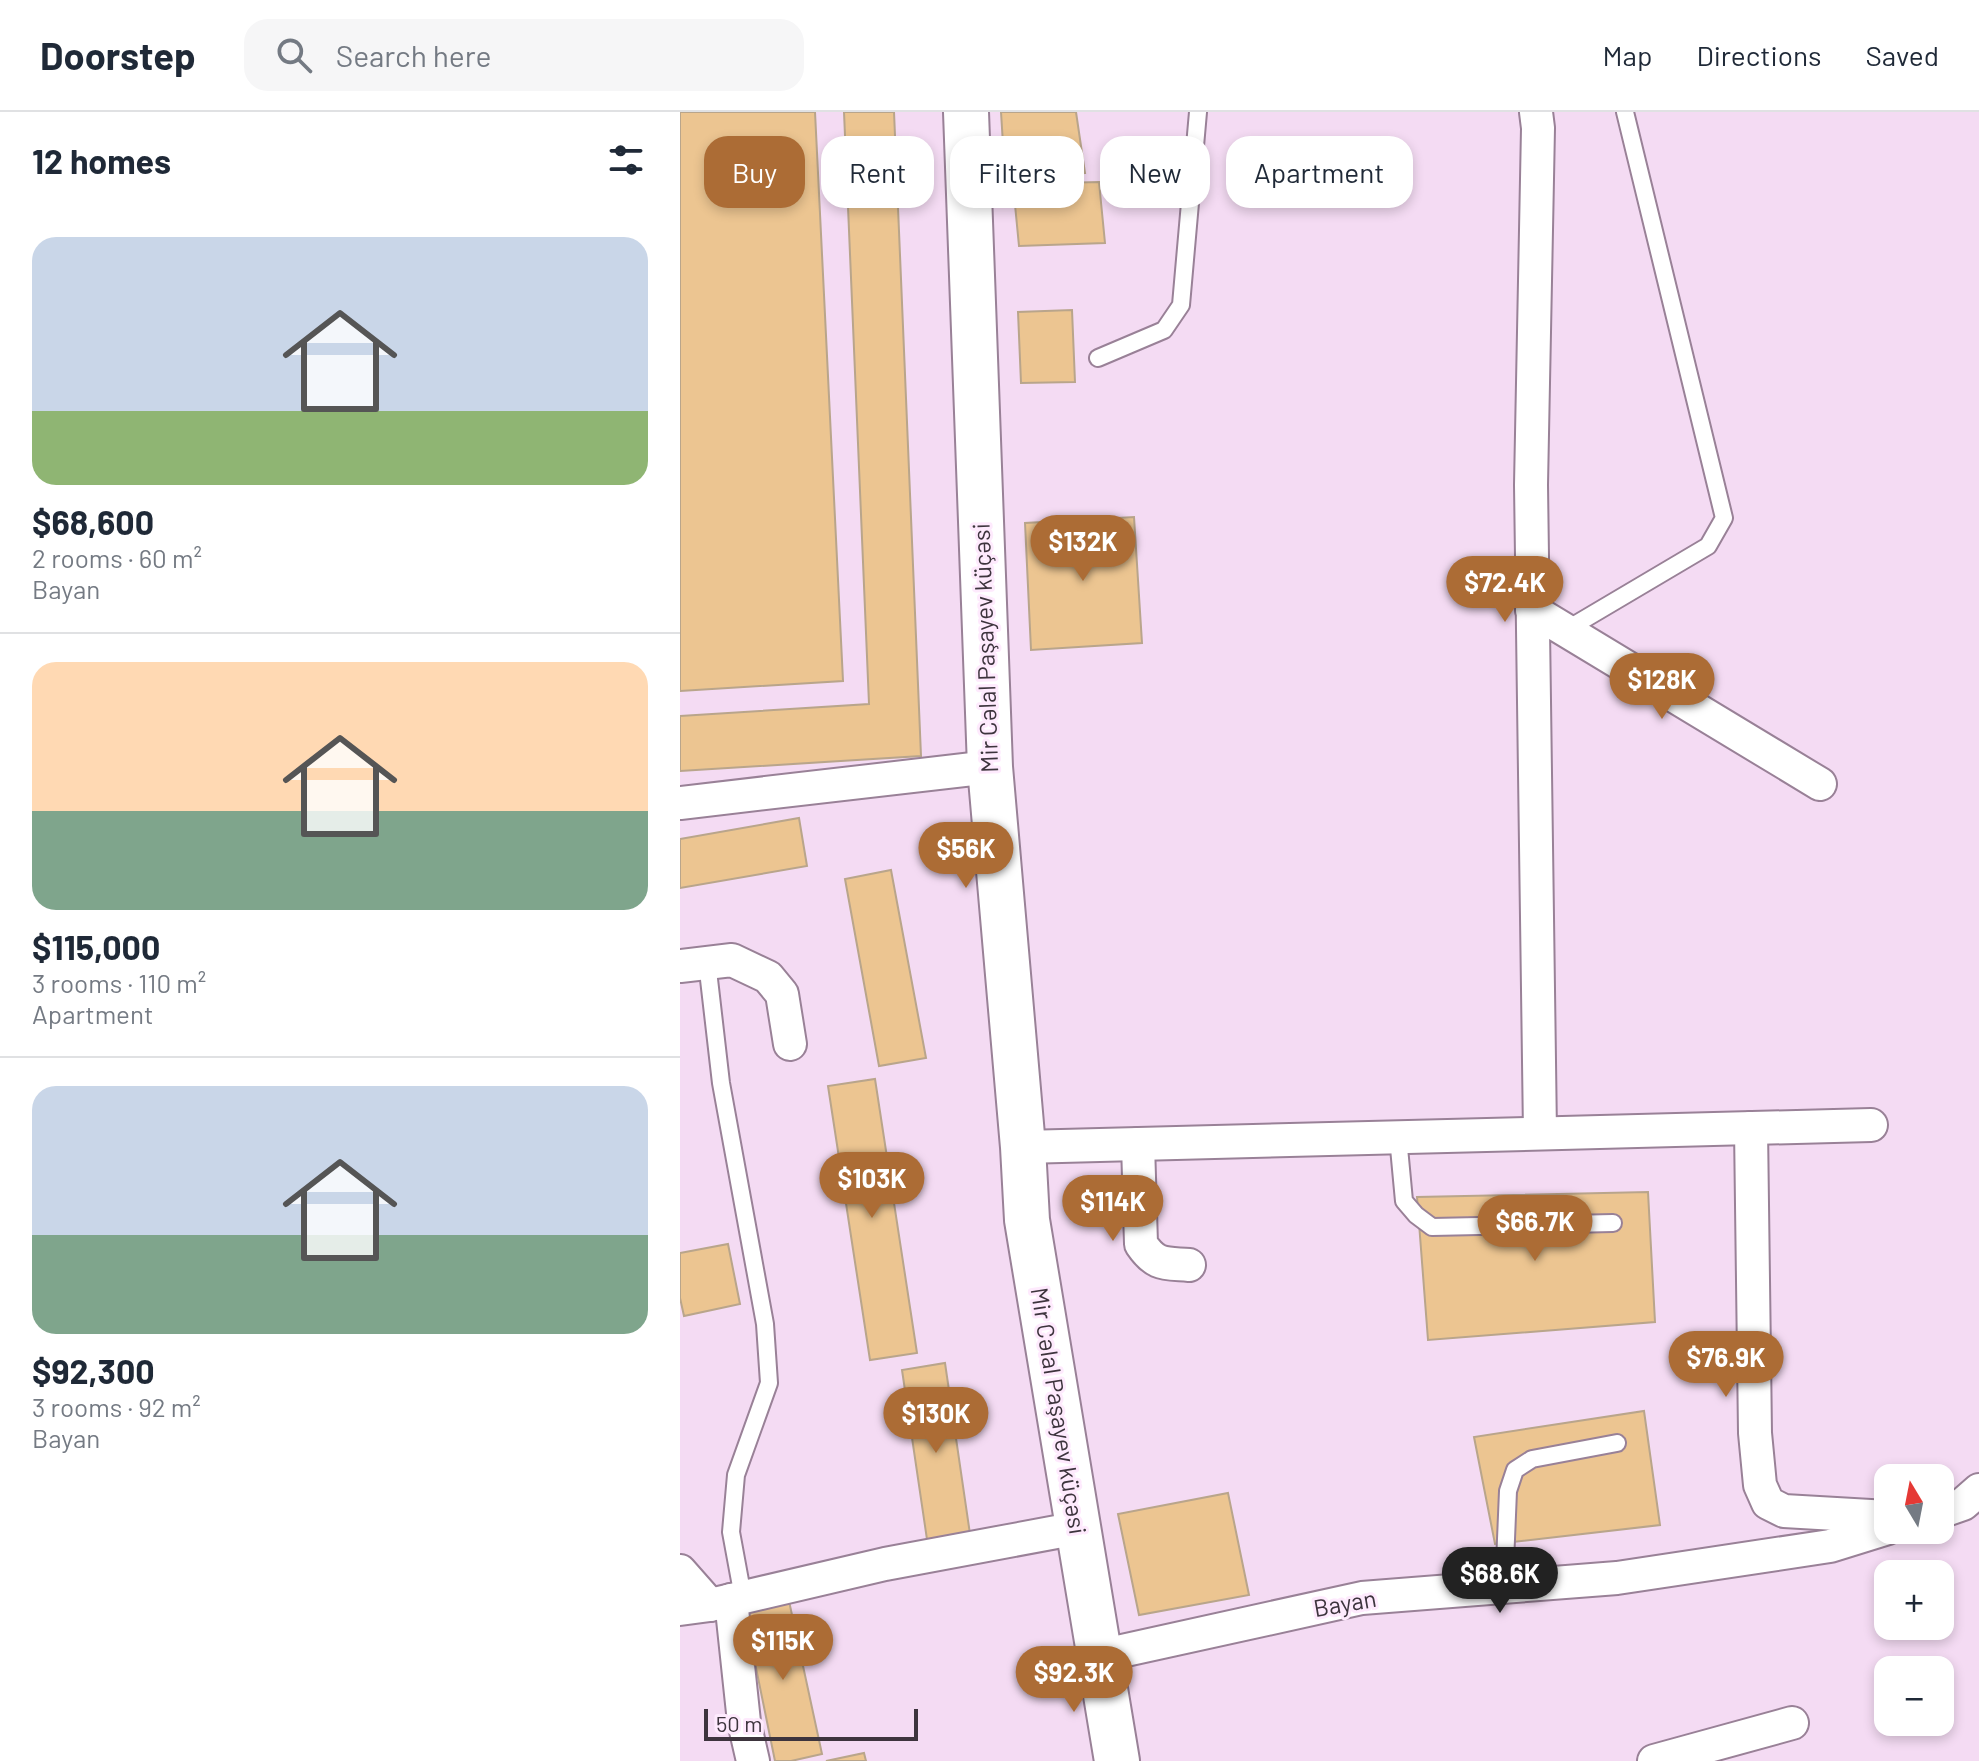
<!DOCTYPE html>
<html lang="en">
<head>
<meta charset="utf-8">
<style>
  :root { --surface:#fff; --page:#f6f6f7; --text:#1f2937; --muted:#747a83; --line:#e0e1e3; --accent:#ac6c35 }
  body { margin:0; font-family:Barlow,sans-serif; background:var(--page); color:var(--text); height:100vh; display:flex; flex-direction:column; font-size:30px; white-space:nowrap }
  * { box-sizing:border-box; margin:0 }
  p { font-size:26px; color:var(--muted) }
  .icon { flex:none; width:44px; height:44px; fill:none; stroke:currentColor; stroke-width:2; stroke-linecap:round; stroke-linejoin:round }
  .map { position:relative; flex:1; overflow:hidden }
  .panel { display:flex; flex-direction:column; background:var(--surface); width:680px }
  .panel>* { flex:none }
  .top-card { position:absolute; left:24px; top:24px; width:760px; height:72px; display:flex; gap:16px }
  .needle { width:52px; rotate:350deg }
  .fabs { position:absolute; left:1194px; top:1352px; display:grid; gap:16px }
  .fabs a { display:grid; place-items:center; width:80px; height:80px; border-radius:16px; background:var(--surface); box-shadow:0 4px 12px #0003; font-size:40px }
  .scale { position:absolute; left:24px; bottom:20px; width:214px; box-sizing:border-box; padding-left:8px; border:4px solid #3d343d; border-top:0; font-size:22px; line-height:28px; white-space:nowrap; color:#3d343d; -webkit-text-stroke:6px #feeafd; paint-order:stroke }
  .price { position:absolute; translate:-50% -68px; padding:0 18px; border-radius:28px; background:var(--accent); color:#fff; font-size:26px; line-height:52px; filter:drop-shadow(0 2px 4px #0008) }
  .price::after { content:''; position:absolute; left:50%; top:48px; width:24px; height:18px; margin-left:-12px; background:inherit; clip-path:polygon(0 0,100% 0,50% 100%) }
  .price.on { background:#222; color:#fff }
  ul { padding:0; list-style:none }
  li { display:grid; align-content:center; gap:16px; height:424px; padding:0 32px }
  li+li { border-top:2px solid var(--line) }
  li span { display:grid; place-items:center; height:248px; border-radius:24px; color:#555 }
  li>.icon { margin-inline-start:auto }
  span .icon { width:144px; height:144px; fill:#fffc; stroke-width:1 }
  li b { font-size:34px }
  h2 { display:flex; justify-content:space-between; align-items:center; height:96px; padding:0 32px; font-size:34px }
  .chip { padding:0 28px; border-radius:24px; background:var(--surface); box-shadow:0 4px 12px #0003; font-size:28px; line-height:72px }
  .chip.on { background:var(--accent); color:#fff }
  header { display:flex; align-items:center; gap:48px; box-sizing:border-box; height:112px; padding:0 40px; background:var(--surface); border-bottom:2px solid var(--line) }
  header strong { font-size:38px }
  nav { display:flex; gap:44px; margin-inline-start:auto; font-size:28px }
  .search { width:560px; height:72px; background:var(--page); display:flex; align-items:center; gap:20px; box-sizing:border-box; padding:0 28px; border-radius:24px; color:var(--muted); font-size:30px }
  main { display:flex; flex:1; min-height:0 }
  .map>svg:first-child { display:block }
  .building { fill:#ecc591; stroke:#b9a58b; stroke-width:2 }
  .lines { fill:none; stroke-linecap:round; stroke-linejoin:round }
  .lane-casing { stroke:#998197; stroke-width:20 }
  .street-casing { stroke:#998197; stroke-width:36 }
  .secondary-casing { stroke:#998197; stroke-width:48 }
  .lane { stroke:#fff; stroke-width:16 }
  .street { stroke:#fff; stroke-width:32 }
  .secondary { stroke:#fff; stroke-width:44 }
  .labels { text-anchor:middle; stroke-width:6; stroke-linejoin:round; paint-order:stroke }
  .street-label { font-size:24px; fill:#3d343d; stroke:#feeafd }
</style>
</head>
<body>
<header>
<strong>Doorstep</strong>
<div class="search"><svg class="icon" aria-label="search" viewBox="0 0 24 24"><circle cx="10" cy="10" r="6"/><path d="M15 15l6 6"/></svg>Search here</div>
<nav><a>Map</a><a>Directions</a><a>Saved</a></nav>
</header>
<main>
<section class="panel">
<h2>12 homes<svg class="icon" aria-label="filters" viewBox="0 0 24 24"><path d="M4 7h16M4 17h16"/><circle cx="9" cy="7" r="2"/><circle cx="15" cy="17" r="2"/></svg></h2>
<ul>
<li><span style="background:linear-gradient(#c9d6e8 70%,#8fb573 0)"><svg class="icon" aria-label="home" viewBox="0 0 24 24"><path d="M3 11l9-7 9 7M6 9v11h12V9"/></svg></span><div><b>$68,600</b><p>2 rooms · 60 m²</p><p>Bayan</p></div></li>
<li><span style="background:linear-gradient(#ffd9b3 60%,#7fa58c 0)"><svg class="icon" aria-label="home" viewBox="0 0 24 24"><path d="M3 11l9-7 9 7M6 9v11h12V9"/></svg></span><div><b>$115,000</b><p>3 rooms · 110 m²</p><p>Apartment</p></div></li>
<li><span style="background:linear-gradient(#c9d6e8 60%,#7fa58c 0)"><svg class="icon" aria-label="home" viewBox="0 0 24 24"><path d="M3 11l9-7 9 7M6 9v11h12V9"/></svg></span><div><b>$92,300</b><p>3 rooms · 92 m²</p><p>Bayan</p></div></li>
</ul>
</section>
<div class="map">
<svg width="1299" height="1649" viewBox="0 0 1299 1649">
  <rect width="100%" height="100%" fill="#f4dbf3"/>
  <g class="building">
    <path d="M0 0H135L163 569 0 579Z"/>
    <path d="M164 0H214L241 644 0 659V604L189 592Z"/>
    <path d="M321 0H396L405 61 325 64Z"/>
    <path d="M419 70 425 131 339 134 333 72Z"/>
    <path d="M392 198 395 270 341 271 338 200Z"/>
    <path d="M454 405 462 531 351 538 345 411Z"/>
    <path d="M119 706 127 754 0 776V727Z"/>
    <path d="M211 758 246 946 199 954 165 767Z"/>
    <path d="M195 967 237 1241 190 1248 148 974Z"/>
    <path d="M968 1080 975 1210 748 1228 737 1085Z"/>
    <path d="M48 1132 60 1192 4 1204 0 1186V1141Z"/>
    <path d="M265 1251 290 1422 249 1441 222 1258Z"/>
    <path d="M964 1299 980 1413 815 1432 794 1325Z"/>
    <path d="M548 1381 569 1483 459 1503 438 1402Z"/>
    <path d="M109 1489 142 1642 111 1649H95L64 1497Z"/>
    <path d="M184 1641 186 1649H146Z"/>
  </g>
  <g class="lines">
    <g class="lane-casing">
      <g id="lane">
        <path d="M418 246 484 218 501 193 518 0"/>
        <path d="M886 518 1028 434 1044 406 945 0"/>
        <path d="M27 850 41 971 85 1212 89 1271 56 1363 51 1420 63 1485"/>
        <path d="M718 1025 724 1089 736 1103 752 1115 933 1111"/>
        <path d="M824 1475 828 1379 835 1358 852 1347 937 1331"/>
      </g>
    </g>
    <g class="street-casing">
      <g id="street">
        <path d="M856 0 858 16 851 373 860 1021"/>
        <path d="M852 498 1140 672"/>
        <path d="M0 691 310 655"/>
        <path d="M0 854 52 848 88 865 102 882 110 932"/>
        <path d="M1071 1016 1075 1321 1080 1373 1088 1391 1104 1399 1208 1405"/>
        <path d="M458 1032 461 1132C476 1154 484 1151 509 1153"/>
        <path d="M343 1035 1191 1013"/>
        <path d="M1260 1400 1283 1392 1299 1378"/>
        <path d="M0 1459 30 1493"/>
        <path d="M51 1488 64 1610 73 1649"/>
        <path d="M0 1497 30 1493 205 1452 398 1416"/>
        <path d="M419 1544 682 1486 937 1466 1150 1434 1208 1416"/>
        <path d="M974 1649 1112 1611"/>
      </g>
    </g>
    <g class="secondary-casing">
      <path id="secondary" d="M286 0 310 655 343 1035 347 1108 437 1649"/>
    </g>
    <use href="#lane" class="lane"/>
    <use href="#street" class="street"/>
    <use href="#secondary" class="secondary"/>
  </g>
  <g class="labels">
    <g class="street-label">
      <text transform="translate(306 536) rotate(-92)" y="8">Mir Cəlal Paşayev küçəsi</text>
      <text transform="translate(378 1299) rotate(81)" y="8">Mir Cəlal Paşayev küçəsi</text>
      <text transform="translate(665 1492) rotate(-10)" y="8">Bayan</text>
    </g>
  </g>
</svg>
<div class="fabs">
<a><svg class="needle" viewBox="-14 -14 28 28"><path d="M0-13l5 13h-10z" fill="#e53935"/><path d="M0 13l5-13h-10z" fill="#747a83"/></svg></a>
<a>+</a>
<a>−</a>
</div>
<div class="scale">50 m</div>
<b class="price" style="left:403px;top:471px">$132K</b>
<b class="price" style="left:825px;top:512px">$72.4K</b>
<b class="price" style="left:982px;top:609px">$128K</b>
<b class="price" style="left:286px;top:778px">$56K</b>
<b class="price" style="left:192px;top:1108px">$103K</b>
<b class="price" style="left:433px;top:1131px">$114K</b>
<b class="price" style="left:855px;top:1151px">$66.7K</b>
<b class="price" style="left:1046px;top:1287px">$76.9K</b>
<b class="price" style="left:256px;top:1343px">$130K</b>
<b class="price on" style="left:820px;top:1503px">$68.6K</b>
<b class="price" style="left:103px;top:1570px">$115K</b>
<b class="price" style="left:394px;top:1602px">$92.3K</b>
<div class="top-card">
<a class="chip on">Buy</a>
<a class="chip">Rent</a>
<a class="chip">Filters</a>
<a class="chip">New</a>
<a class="chip">Apartment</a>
</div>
</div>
</main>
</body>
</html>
